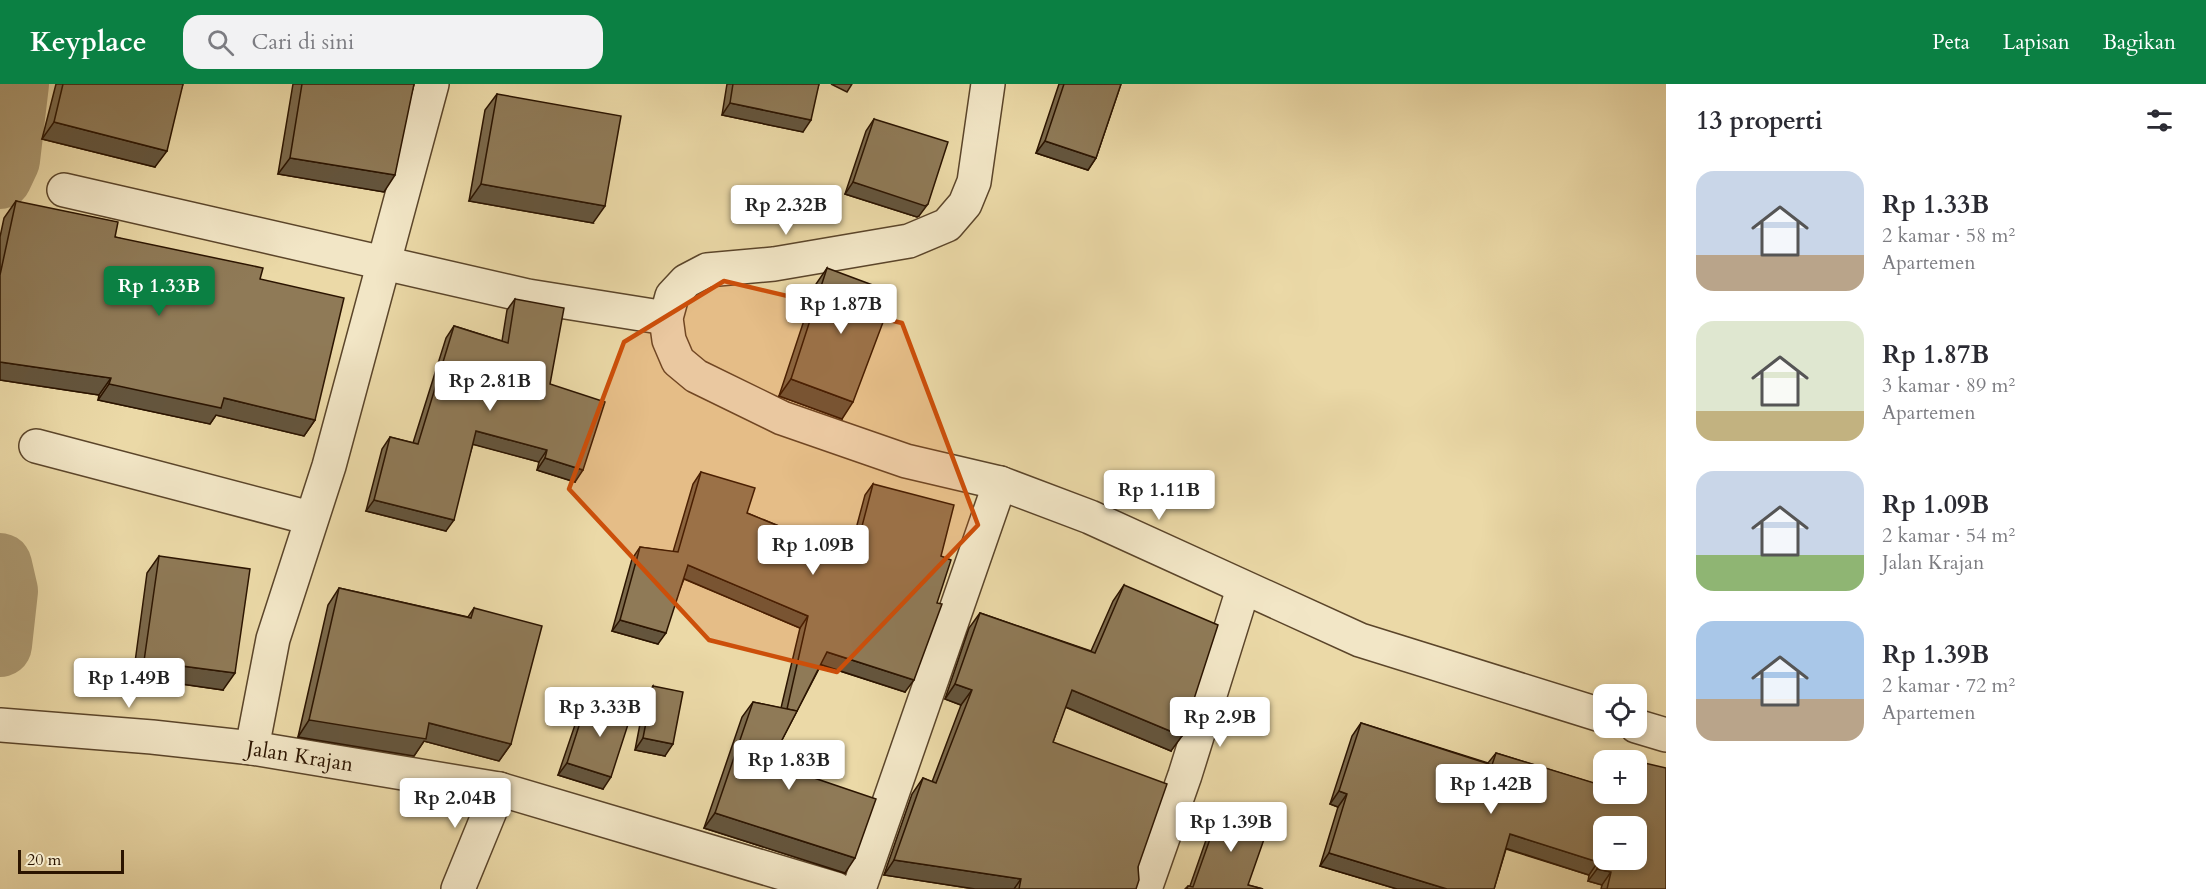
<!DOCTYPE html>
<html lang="id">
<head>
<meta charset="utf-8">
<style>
  :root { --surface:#fff; --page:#f2f2f3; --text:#2b2b33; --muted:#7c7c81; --accent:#0b8043 }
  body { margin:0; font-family:Cardo,serif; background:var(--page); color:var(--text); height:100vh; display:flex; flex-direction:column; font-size:22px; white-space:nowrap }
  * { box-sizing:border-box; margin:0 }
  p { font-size:20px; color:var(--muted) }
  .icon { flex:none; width:33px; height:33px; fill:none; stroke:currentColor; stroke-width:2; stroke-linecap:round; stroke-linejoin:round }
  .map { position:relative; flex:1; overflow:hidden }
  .details { display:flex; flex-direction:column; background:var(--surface); width:540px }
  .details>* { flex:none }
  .controls { position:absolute; left:1593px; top:600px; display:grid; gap:12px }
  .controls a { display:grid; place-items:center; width:54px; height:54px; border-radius:12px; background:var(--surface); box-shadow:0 3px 9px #0003; font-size:30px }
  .scale { position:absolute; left:18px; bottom:15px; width:106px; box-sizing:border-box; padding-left:6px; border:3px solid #2b1400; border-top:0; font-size:16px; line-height:21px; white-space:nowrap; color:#2b1400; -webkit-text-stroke:4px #f2e6c6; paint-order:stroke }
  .price { position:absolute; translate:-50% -51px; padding:0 14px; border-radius:6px; background:#fff; color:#222; font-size:20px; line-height:39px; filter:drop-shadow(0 2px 3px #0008) }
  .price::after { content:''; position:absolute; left:50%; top:36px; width:18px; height:14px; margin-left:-9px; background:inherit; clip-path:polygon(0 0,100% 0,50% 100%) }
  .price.current { background:var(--accent); color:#fff }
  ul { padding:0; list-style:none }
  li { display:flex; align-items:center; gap:18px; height:150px; padding:0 30px }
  li span { display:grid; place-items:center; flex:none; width:168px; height:120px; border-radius:18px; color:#555 }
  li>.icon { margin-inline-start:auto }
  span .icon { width:72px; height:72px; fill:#fffc; stroke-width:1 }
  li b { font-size:26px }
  h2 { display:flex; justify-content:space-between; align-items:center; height:72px; padding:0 30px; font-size:26px }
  header { display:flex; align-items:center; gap:36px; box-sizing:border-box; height:84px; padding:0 30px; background:var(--accent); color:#fff }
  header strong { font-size:28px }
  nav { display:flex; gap:33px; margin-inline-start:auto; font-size:21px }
  .search { width:420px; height:54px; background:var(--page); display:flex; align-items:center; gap:15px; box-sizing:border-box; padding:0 21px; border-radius:18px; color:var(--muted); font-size:22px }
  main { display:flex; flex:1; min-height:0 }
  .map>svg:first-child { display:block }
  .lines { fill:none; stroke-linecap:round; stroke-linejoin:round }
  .river { stroke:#aa966e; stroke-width:64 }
  .minor-casing { stroke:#5b452a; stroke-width:36 }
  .minor { stroke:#f2e6c6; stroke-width:33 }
  .wall { fill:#7b694b; stroke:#2b1400; stroke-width:1.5 }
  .shaded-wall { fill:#64553d; stroke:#2b1400; stroke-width:1.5 }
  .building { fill:#8f7a57; stroke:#2b1400; stroke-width:1.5; fill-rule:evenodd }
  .marked { fill:#cc4f0a; fill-opacity:0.2; stroke:#cc4f0a; stroke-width:4.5; stroke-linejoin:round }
  .labels { text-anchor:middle; stroke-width:6; stroke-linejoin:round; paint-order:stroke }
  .street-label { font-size:21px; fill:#2b1400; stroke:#f2e6c6 }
</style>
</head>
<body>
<header>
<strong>Keyplace</strong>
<div class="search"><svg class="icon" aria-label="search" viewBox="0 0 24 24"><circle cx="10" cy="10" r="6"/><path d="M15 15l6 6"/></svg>Cari di sini</div>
<nav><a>Peta</a><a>Lapisan</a><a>Bagikan</a></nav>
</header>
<main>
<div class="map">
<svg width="1666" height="805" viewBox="0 0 1666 805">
  <rect width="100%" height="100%" fill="#ebd9a7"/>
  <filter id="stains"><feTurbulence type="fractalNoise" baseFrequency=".00333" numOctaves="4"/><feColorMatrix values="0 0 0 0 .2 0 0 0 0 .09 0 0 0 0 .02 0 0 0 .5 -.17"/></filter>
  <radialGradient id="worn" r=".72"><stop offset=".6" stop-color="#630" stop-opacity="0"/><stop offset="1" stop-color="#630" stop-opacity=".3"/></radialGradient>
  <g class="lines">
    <g class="river">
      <path d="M0 93 8 76 17 0"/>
      <path d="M0 481 6 507 0 561"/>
    </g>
    <g class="minor-casing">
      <g id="minor">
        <path d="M988 0 974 98 965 120 947 141 909 157 774 180 707 186 686 197 672 212 666 234 669 256 678 277 696 292 782 334 906 377 1000 399 1090 433 1360 556 1604 632"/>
        <path d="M64 106 528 212 666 234"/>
        <path d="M36 362 310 434"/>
        <path d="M0 641 152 653 252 664 499 705 836 805"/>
        <path d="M1636 642 1666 651"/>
        <path d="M252 664 273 555 329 382 432 0"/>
        <path d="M458 805 499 705"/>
        <path d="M859 805 1000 399"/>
        <path d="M1145 805 1185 691 1243 505"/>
      </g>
    </g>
    <use href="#minor" class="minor"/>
  </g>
  <g class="wall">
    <path d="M56 0H183L155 83 42 55Z"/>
    <path d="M293 0H414L384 108 278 90Z"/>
    <path d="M727 0H819L803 48 722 31Z"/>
    <path d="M831 0H852L847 8Z"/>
    <path d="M1059 0H1121L1096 74 1088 86 1036 69Z"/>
    <path d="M497 10 593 139 469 117 485 26Z"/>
    <path d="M874 35 919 132 917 133 845 110 866 47Z"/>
    <path d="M16 117 115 153 260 195 315 336 304 352 216 331 210 340 98 316 99 311 0 296V153L4 134Z"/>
    <path d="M827 184 842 335 779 312 816 200Z"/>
    <path d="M515 215 550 300 575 398 537 386 539 378 473 360 446 447 366 427 382 365 390 353 413 359 446 254 454 242 502 257 507 226Z"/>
    <path d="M701 388 747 429 849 471 865 411 873 400 905 608 821 581 770 679 845 789 704 744 742 633 753 618 781 624 800 544 684 495 658 560 612 547 632 475 640 463 673 468 693 400Z"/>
    <path d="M159 472 223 606 133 593 147 489Z"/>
    <path d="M1124 501 1171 667 1065 623 1053 658 1138 783 1136 805H975L884 791 912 710 923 694 932 698 961 621 945 615 969 544 980 529 1091 567 1113 517Z"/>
    <path d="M339 504 468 533 474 524 511 660 499 677 424 657 414 672 298 653 328 521Z"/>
    <path d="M653 602 665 672 635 666 645 614Z"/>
    <path d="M588 614 603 705 558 691 580 626Z"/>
    <path d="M1361 639 1488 679 1496 669 1599 701 1604 684V710L1666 805H1601L1602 801 1588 797 1589 791 1506 765 1494 805H1397L1320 782 1338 723 1330 720 1352 652Z"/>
    <path d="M1221 724 1248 801 1263 805H1185L1188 802H1190L1213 736Z"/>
  </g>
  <g class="shaded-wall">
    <path d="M730 19 811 36 803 48 722 31Z"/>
    <path d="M54 38 167 67 155 83 42 55Z"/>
    <path d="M1045 57 1096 74 1088 86 1036 69Z"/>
    <path d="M290 74 395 91 384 108 278 90Z"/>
    <path d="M853 98 928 120 919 132 917 133 845 110Z"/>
    <path d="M481 100 605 122 593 139 469 117Z"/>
    <path d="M0 278 111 294 99 311 0 296Z"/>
    <path d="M791 295 853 318 842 335 779 312Z"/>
    <path d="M109 300 224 314 315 336 304 352 216 331 210 340 98 316Z"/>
    <path d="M476 347 547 366 539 378 468 359Z"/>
    <path d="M545 374 583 386 575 398 537 386Z"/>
    <path d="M374 416 454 436 446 447 366 427Z"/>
    <path d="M688 481 808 532 800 544 680 493Z"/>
    <path d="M620 536 666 549 658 560 612 547Z"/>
    <path d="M827 568 914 596 905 608 819 580Z"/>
    <path d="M144 577 235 589 223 606 133 593Z"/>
    <path d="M955 600 972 606 961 621 945 615Z"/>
    <path d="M1072 606 1182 652 1171 667 1061 621Z"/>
    <path d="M309 636 429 639 511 660 499 677 424 657 414 672 298 653Z"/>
    <path d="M643 654 673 660 665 672 635 666Z"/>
    <path d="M567 679 611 693 603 705 558 691Z"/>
    <path d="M1339 707 1347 710 1338 723 1330 720Z"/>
    <path d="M715 729 855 774 845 789 704 744Z"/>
    <path d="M1510 750 1598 778 1589 791 1502 763Z"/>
    <path d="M1329 769 1447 805H1397L1320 782Z"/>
    <path d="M894 776 1021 795 1014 805H975L884 791Z"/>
    <path d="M1597 785 1611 788 1602 801 1588 797Z"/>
  </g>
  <g class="building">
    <path d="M63 0H183L167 67 54 38Z"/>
    <path d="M302 0H414L395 91 290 74Z"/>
    <path d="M733 0H819L811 36 730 19Z"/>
    <path d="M1064 0H1121L1096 74 1045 57Z"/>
    <path d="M497 10 621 32 605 122 481 100Z"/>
    <path d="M874 35 948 58 928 120 925 122 853 98Z"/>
    <path d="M16 117 118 138 115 153 263 184 260 195 344 214 315 336 224 314 221 324 109 300 111 294 0 278V191Z"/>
    <path d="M827 184 894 209 853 318 791 295Z"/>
    <path d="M515 215 564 224 550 300 605 318 583 386 545 374 547 366 476 347 454 436 374 416 390 353 418 360 454 242 508 259Z"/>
    <path d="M701 388 755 404 747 429 854 473 873 400 954 421 941 472 951 476 937 519 942 520 914 596 827 568 797 627 787 625 808 532 688 481 666 549 620 536 640 463 678 468Z"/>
    <path d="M159 472 250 485 235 589 144 577Z"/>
    <path d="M1124 501 1218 541 1182 652 1072 606 1053 658 1167 700 1138 783 1139 796 1136 805H1019L1021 795 894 776 923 694 936 699 972 606 955 600 980 529 1095 569Z"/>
    <path d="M339 504 471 534 474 524 542 542 511 660 429 639 426 655 309 636Z"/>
    <path d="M653 602 683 608 673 660 643 654Z"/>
    <path d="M588 614 632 628 611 693 567 679Z"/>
    <path d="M753 618 797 627 770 679 876 715 855 774 715 729Z"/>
    <path d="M1361 639 1492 681 1496 669 1604 702V710H1636V677L1666 684V805H1607L1611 788 1597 785 1598 778 1510 750 1494 805H1447L1329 769 1347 710 1339 707ZM1604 742H1636V776H1604Z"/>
    <path d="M1613 671 1636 676H1611Z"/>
    <path d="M1221 724 1269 741 1248 801 1263 805H1187L1188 802 1193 803Z"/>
  </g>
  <path class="marked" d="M724 197 902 239 978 441 837 588 709 556 569 405 624 258Z"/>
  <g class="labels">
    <g class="street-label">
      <text transform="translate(300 672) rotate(9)" y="7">Jalan Krajan</text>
    </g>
  </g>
  <rect width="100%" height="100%" filter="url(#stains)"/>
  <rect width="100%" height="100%" fill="url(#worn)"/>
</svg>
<div class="controls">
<a><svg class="icon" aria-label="locate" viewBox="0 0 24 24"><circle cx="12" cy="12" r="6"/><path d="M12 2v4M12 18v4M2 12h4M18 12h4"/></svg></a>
<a>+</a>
<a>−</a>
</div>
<div class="scale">20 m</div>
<b class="price" style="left:786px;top:152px">Rp 2.32B</b>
<b class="price current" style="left:159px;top:233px">Rp 1.33B</b>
<b class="price" style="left:841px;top:251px">Rp 1.87B</b>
<b class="price" style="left:490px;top:328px">Rp 2.81B</b>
<b class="price" style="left:1159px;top:437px">Rp 1.11B</b>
<b class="price" style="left:813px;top:492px">Rp 1.09B</b>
<b class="price" style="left:129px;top:625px">Rp 1.49B</b>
<b class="price" style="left:600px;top:654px">Rp 3.33B</b>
<b class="price" style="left:1220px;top:664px">Rp 2.9B</b>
<b class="price" style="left:789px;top:707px">Rp 1.83B</b>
<b class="price" style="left:1491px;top:731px">Rp 1.42B</b>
<b class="price" style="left:455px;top:745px">Rp 2.04B</b>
<b class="price" style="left:1231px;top:769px">Rp 1.39B</b>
</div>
<section class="details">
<h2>13 properti<svg class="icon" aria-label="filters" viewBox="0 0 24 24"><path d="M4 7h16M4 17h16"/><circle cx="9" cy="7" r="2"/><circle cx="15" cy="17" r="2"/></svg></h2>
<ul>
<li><span style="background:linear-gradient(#c9d6e8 70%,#b9a48a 0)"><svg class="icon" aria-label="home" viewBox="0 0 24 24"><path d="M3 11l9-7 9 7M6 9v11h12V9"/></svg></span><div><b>Rp 1.33B</b><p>2 kamar · 58 m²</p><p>Apartemen</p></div></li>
<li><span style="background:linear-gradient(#dfe7d0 75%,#c2b280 0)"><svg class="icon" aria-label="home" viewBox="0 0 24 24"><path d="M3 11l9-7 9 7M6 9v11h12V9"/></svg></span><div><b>Rp 1.87B</b><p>3 kamar · 89 m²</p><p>Apartemen</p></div></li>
<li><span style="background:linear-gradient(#c9d6e8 70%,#8fb573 0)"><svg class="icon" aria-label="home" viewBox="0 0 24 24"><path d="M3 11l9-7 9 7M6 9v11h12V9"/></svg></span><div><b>Rp 1.09B</b><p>2 kamar · 54 m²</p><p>Jalan Krajan</p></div></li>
<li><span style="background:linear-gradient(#a9c7e8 65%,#b9a48a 0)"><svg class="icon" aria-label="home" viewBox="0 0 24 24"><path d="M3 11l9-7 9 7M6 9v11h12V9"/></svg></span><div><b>Rp 1.39B</b><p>2 kamar · 72 m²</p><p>Apartemen</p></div></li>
</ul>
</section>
</main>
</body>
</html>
